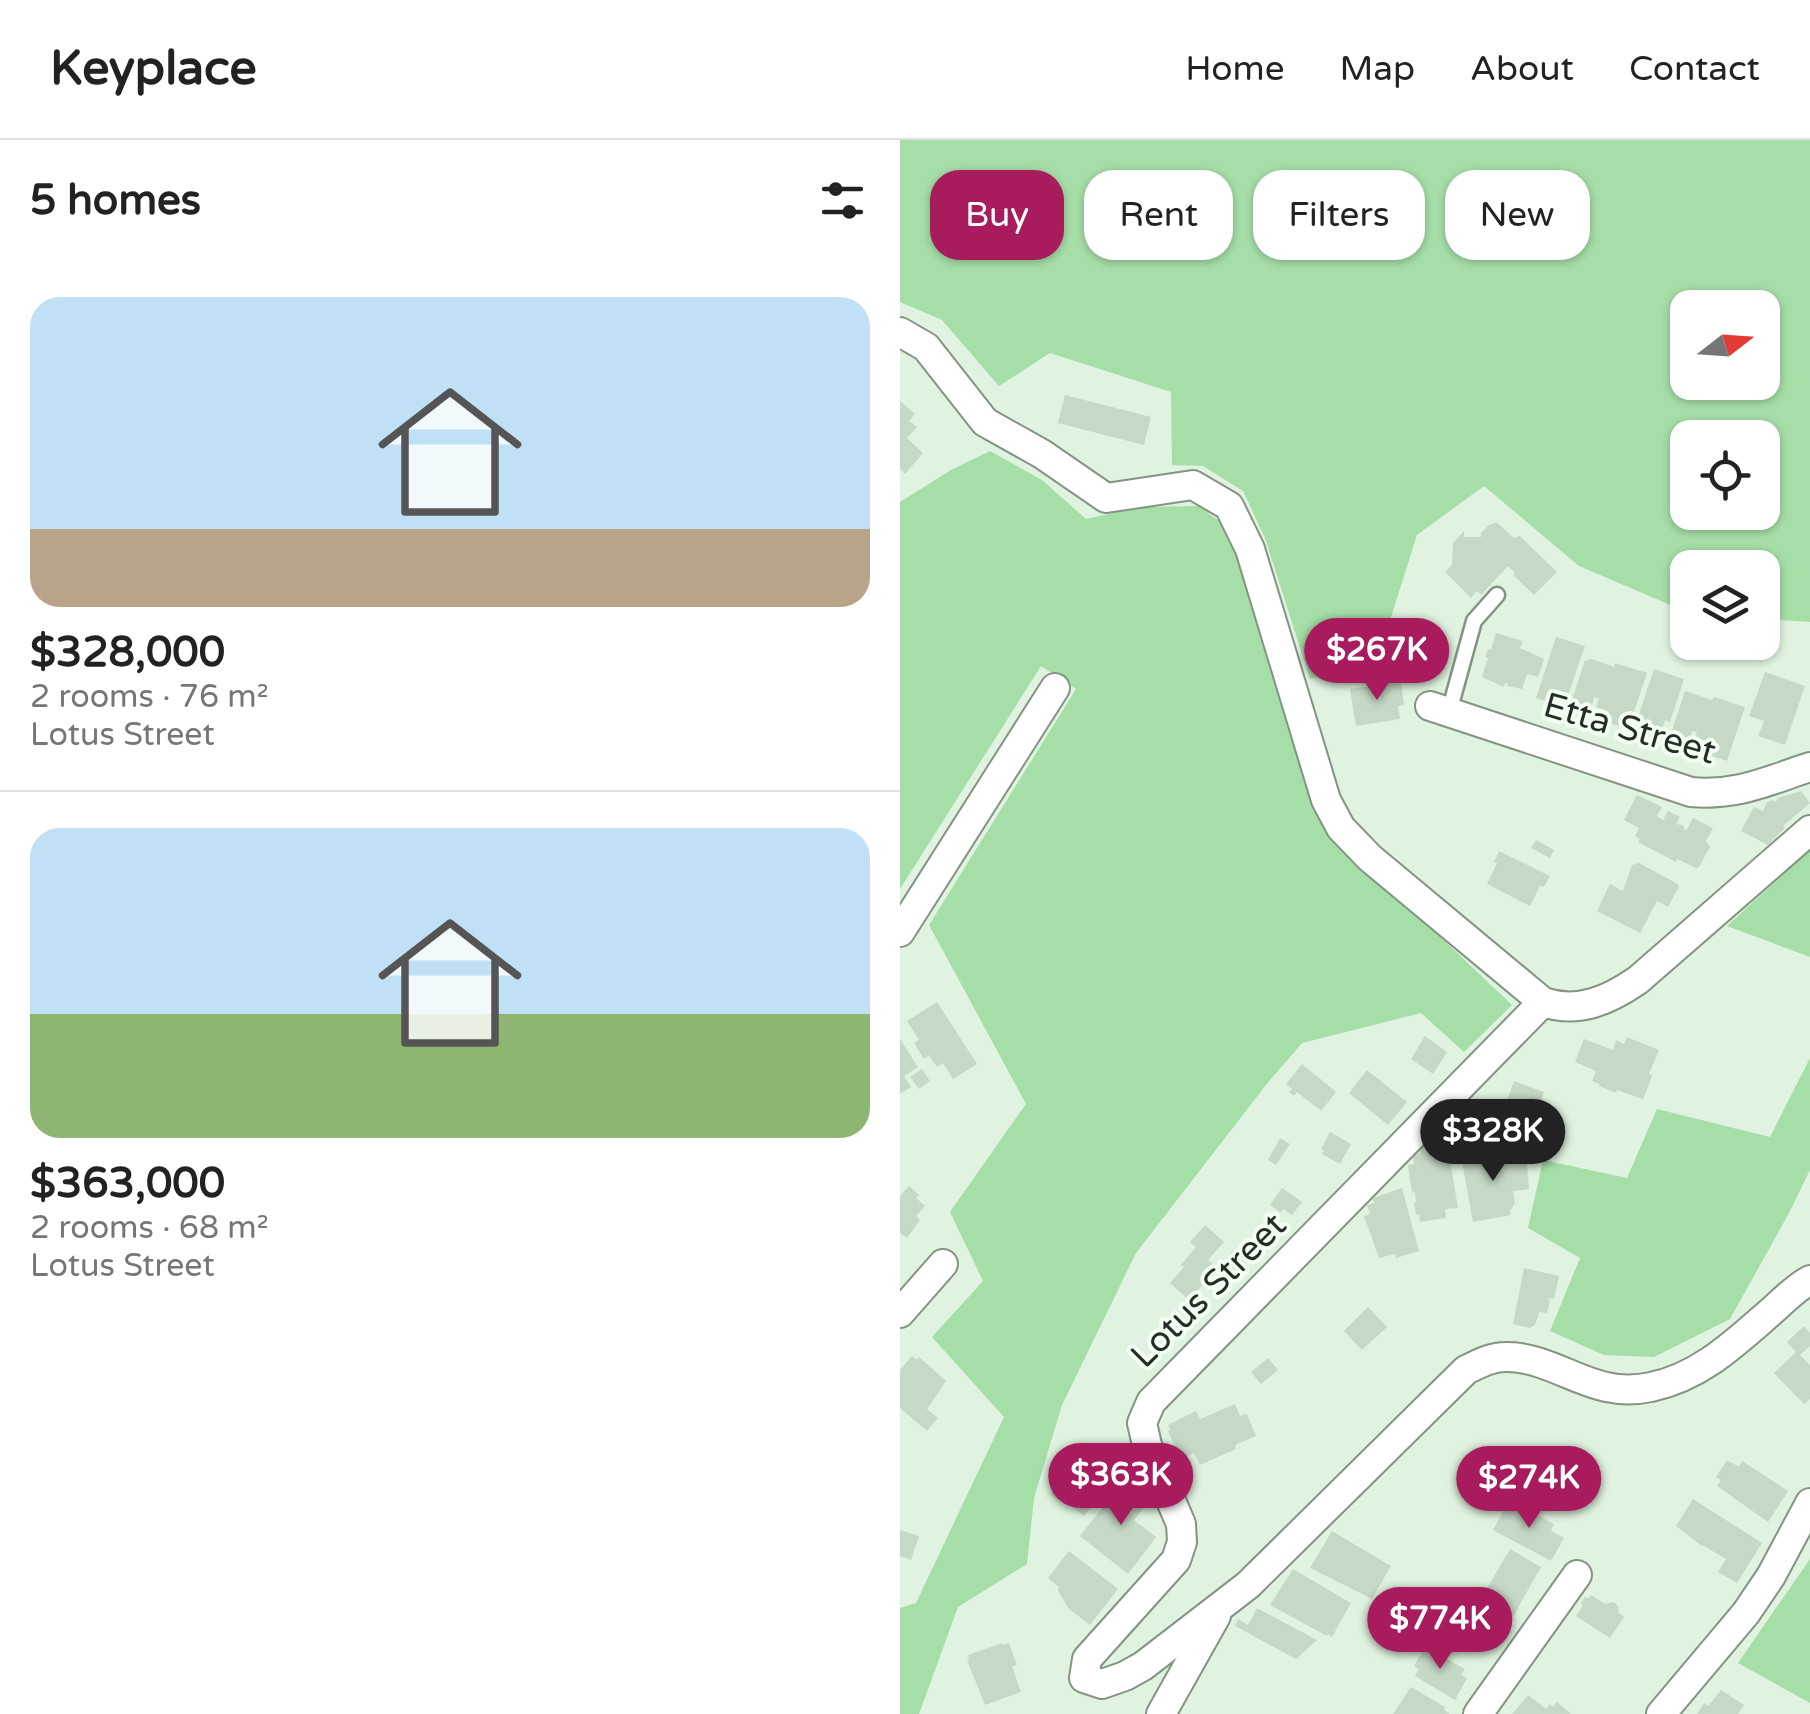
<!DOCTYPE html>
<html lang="en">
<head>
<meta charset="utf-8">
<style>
  :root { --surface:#fff; --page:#f2f2f2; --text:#222; --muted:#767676; --line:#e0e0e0; --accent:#a81b5c }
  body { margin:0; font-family:"Varela Round",sans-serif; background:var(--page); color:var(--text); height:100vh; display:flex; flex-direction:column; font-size:38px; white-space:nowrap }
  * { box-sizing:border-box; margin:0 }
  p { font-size:32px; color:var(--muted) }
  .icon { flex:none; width:55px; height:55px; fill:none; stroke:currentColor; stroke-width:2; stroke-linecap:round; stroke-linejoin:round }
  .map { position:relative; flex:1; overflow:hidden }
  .drawer { display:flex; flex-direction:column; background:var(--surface); width:900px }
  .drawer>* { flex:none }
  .banner { position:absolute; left:30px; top:30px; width:730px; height:90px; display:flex; gap:20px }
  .needle { width:65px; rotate:73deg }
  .controls { position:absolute; left:770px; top:150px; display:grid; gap:20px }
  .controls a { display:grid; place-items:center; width:110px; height:110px; border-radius:20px; background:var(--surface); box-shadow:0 2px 8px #0004; font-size:50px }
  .price { position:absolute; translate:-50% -85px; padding:0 22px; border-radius:35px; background:var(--accent); color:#fff; font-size:32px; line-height:65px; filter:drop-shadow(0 2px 5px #0008) }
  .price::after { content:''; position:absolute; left:50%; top:60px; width:30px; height:22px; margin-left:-15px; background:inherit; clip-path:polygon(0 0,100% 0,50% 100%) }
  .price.on { background:#222; color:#fff }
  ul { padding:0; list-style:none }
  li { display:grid; align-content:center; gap:20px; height:530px; padding:0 30px }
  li+li { border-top:2px solid var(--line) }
  li span { display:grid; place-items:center; height:310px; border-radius:30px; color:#555 }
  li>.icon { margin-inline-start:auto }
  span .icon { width:180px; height:180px; fill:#fffc; stroke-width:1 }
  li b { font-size:42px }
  h2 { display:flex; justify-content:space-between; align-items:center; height:120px; padding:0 30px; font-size:42px }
  .pill { padding:0 35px; border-radius:30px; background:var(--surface); box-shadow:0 2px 8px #0004; font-size:35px; line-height:90px }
  .pill.on { background:var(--accent); color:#fff }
  header { display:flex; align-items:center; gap:60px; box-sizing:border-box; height:140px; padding:0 50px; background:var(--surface); border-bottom:2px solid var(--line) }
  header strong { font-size:48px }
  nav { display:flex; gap:55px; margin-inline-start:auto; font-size:35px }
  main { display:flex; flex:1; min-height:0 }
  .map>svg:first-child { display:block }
  .green { fill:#a6dea7; fill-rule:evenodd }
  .building { fill:#c6d8c6 }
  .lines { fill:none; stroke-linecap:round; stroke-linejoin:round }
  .lane-casing { stroke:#839483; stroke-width:19 }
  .street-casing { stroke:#839483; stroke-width:32 }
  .lane { stroke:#fff; stroke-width:14 }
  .street { stroke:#fff; stroke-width:28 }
  .labels { text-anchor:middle; stroke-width:8; stroke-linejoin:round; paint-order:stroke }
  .street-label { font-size:35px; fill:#262d26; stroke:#f3fef2 }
</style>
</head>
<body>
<header>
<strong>Keyplace</strong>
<nav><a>Home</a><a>Map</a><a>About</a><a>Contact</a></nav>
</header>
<main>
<section class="drawer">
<h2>5 homes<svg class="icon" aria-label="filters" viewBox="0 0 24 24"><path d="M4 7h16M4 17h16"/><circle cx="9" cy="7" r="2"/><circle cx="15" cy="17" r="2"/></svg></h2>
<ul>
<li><span style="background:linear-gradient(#bfe0f5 75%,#b9a48a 0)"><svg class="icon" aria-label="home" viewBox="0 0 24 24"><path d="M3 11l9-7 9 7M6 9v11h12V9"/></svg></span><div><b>$328,000</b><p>2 rooms · 76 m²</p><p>Lotus Street</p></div></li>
<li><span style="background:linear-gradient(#bfe0f5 60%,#8fb573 0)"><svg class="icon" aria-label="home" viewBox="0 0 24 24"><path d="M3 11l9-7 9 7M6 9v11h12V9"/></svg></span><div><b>$363,000</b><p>2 rooms · 68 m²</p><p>Lotus Street</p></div></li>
</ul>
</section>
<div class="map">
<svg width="910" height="1574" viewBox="0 0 910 1574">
  <rect width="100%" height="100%" fill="#e0f3e0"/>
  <g class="green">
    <path d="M0 0H910V482L863 479 862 428H788L787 472 679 426 584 346 517 395 485 496 479 523 410 539 365 398 343 351 303 326 272 325 271 252 150 213 99 246 42 180 0 162ZM788 168H862V242H788ZM788 298H862V372H788Z"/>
    <path d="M90 311 142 340 186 379 239 367 298 366 329 388 457 718 612 865 564 912 521 873 402 903 366 945 236 1113 162 1265 134 1358 127 1424 58 1467 19 1574H0V1468L16 1463 104 1277 32 1197 83 1141 50 1072 126 964 29 785 176 549 141 526 0 749V362L51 330Z"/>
    <path d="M910 710V817L827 786Z"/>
    <path d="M910 918V1030L889 1073 830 1179 754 1217 704 1215 650 1191 680 1118 628 1088 643 1020 727 1038 757 969 870 997Z"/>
    <path d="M910 1419V1563L838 1523Z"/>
  </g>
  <g class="building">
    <path d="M165 255 251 277 244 305 158 283Z"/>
    <path d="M0 261 15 274 9 281 17 287 7 298 23 313 5 334 0 329Z"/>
    <path d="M596 382 614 398 620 396 657 432 634 455 613 435 615 433 608 426 581 455 577 451 571 458 545 432 552 425 553 403 564 391V397H581V393L589 385Z"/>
    <path d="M596 493 623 501 620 508 644 519 638 537 627 534 622 549 607 546 608 544 605 543 604 547 582 537 588 518 585 517 588 509 591 510Z"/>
    <path d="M656 497 685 506 664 567 636 558Z"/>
    <path d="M689 518 714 527 715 523 747 533 728 589 700 580 704 570 696 567 699 559 694 557 691 569H684L671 563 685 520 688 521Z"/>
    <path d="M754 529 784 539 770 582 765 580 759 597 734 589Z"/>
    <path d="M865 532 905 546 885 605 858 596 864 581 849 576Z"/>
    <path d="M501 542 504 565 498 566 500 579 456 586 450 549Z"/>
    <path d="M785 551 812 560 814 557 845 567 827 621 800 612 804 600 795 598 797 592 792 591 789 600 771 594Z"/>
    <path d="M901 651 910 663 883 686 885 688 868 705 841 691 854 667 863 671 867 662 872 660 876 662 878 658Z"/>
    <path d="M737 655 762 667 757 676 763 680 768 671 780 677 776 684 783 685 786 691 793 678 813 688 806 701 810 707 799 727 796 728 777 719 776 722 738 702 740 699 735 696 739 688 724 680Z"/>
    <path d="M636 700 654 710 650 718 631 708Z"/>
    <path d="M599 711 650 736 644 747 640 746 630 766 587 744 597 723 594 722Z"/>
    <path d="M739 723 776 743 779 746 768 767 757 761 740 793 697 771 710 744 723 751 732 725Z"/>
    <path d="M37 862 77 924 53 939 43 923 37 927 29 915 24 919 14 903 19 900 7 881Z"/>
    <path d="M525 896 547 912 533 934 511 919Z"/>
    <path d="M727 897 759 910 749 934 752 936 743 959 717 950 716 953 699 946 700 944 692 941 696 931 675 922 684 899 713 910 716 900 724 904Z"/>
    <path d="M0 899 18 927 4 936 11 947 0 954Z"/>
    <path d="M402 924 436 952 421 971 397 952 394 956 389 952 392 949 386 944Z"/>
    <path d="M22 929 30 941 19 949 10 937Z"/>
    <path d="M467 930 507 962 488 985 449 953Z"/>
    <path d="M614 941 644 952 641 959 644 960 643 963 654 967 639 1009 590 991 591 987 589 985 594 972 596 973 601 959 607 961Z"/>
    <path d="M430 992 451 1004 440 1024 422 1014 424 1011 421 1009Z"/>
    <path d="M380 998 390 1004 376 1025 368 1020Z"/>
    <path d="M547 1001 558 1068 545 1069 546 1078 520 1082 519 1074 516 1075 514 1062H516L515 1052 512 1053 508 1025 514 1024 512 1014 520 1013 519 1006Z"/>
    <path d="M598 1010 600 1022 608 1020 627 1024 629 1049 613 1051 615 1063 610 1071 611 1075 573 1082 561 1016Z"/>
    <path d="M9 1046 19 1055 16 1058 25 1066 16 1076 20 1080 7 1098 0 1093V1056Z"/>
    <path d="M382 1048 402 1062 392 1075 383 1069 381 1073 370 1065Z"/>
    <path d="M502 1048 519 1111 496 1118 495 1114 479 1118 464 1076 470 1074 467 1065 474 1063 473 1058Z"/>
    <path d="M305 1085 324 1102 308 1120 319 1129 317 1131 320 1134 310 1145 306 1141 289 1160 270 1143 284 1127 281 1125 296 1107 290 1102Z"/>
    <path d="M334 1109 348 1120 337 1133 324 1121Z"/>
    <path d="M624 1128 659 1136 654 1159 647 1158 650 1160 647 1173 639 1172 635 1185 630 1188 613 1184Z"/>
    <path d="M468 1167 487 1187 462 1210 444 1191Z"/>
    <path d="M904 1186 910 1193V1206L900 1215 910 1225V1259L904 1264 874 1233 896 1212 887 1202Z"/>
    <path d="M12 1216 17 1220 19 1217 46 1241 27 1269 38 1278 27 1291 0 1268V1230Z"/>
    <path d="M368 1218 378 1230 361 1244 351 1232Z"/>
    <path d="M335 1264 340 1276 347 1274 356 1296 335 1305 336 1309 300 1325 294 1313 281 1319 268 1291 270 1290 268 1285 296 1271 300 1279Z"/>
    <path d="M172 1306 192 1322 204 1306 226 1323 184 1376 160 1358 158 1360 151 1354Z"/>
    <path d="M827 1320 839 1327 842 1321 888 1351 868 1382 817 1346 821 1340 816 1337Z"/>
    <path d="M225 1339 247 1356 241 1363 245 1366 234 1380 256 1397 228 1434 180 1396Z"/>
    <path d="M793 1359 862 1403 837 1443 818 1432 826 1419 804 1406H802L776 1386Z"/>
    <path d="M609 1360 654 1384 651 1391 664 1398 651 1421 593 1390Z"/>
    <path d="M0 1390 19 1396 11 1420 0 1416Z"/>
    <path d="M432 1391 491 1426 472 1459 410 1428Z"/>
    <path d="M610 1409 641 1427 611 1480 580 1463V1460Z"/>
    <path d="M169 1411 218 1449 190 1485 168 1468 158 1450 159 1447 148 1438Z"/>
    <path d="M393 1429 451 1463 432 1497 428 1494 427 1496 370 1465Z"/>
    <path d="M554 1453 581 1471 571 1487 567 1485 561 1494 544 1483 540 1489 533 1484Z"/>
    <path d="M691 1455 705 1464 714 1462 718 1466 719 1473 724 1477 710 1498 676 1476 683 1466 681 1463 685 1457 689 1458Z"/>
    <path d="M357 1468 417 1500 396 1519 335 1486 338 1479 348 1485Z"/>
    <path d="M529 1500 539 1505 535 1512 565 1529 561 1535 567 1538 555 1560 515 1536 519 1529 514 1526Z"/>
    <path d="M102 1503 103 1505 109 1503 117 1525 112 1526 121 1552 85 1565 67 1520 69 1519 68 1515Z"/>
    <path d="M511 1547 545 1567 544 1570 550 1574H493Z"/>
    <path d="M821 1550 844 1565 838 1574H797L804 1563 808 1566Z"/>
    <path d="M628 1555 646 1569 650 1564 653 1567 657 1562 671 1574H612Z"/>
  </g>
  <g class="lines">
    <g class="lane-casing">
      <path id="lane" d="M549 572 574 481 597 455"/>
    </g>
    <g class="street-casing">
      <g id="street">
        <path d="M0 192 26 207 85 282 142 314 206 358 293 345 329 366 350 409 426 660 441 688 470 718 643 862C679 874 709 860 738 840L910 690"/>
        <path d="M530 566 791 652C838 656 867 641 910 627"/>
        <path d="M0 792 155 548"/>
        <path d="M643 862 251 1262 242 1283 247 1305 281 1384 282 1402 276 1420 187 1519 184 1538 202 1544 225 1536 243 1526 348 1445 566 1230C580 1223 593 1216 609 1217 660 1219 693 1260 751 1247 801 1237 837 1201 874 1169 885 1159 897 1147 910 1140"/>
        <path d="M0 1173 43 1124"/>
        <path d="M261 1574 316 1476"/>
        <path d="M578 1574 677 1435"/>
        <path d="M761 1574 846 1473 871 1436 910 1363"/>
      </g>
    </g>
    <use href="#lane" class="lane"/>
    <use href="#street" class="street"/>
  </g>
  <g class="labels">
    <g class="street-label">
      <text transform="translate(730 588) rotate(16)" y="12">Etta Street</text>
      <text transform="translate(308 1150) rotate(-45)" y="12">Lotus Street</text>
    </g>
  </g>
</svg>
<div class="controls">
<a><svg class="needle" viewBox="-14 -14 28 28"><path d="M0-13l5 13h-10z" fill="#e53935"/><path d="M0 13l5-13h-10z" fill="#767676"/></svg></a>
<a><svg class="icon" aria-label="locate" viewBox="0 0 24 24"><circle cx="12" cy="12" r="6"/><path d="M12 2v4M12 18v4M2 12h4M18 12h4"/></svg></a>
<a><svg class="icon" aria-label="layers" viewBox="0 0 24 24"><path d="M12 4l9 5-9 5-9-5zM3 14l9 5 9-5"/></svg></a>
</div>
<b class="price" style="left:477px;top:563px">$267K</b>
<b class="price on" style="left:593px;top:1044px">$328K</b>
<b class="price" style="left:221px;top:1388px">$363K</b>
<b class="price" style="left:629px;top:1391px">$274K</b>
<b class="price" style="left:540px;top:1532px">$774K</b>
<div class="banner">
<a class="pill on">Buy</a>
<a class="pill">Rent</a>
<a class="pill">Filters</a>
<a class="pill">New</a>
</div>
</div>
</main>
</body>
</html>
